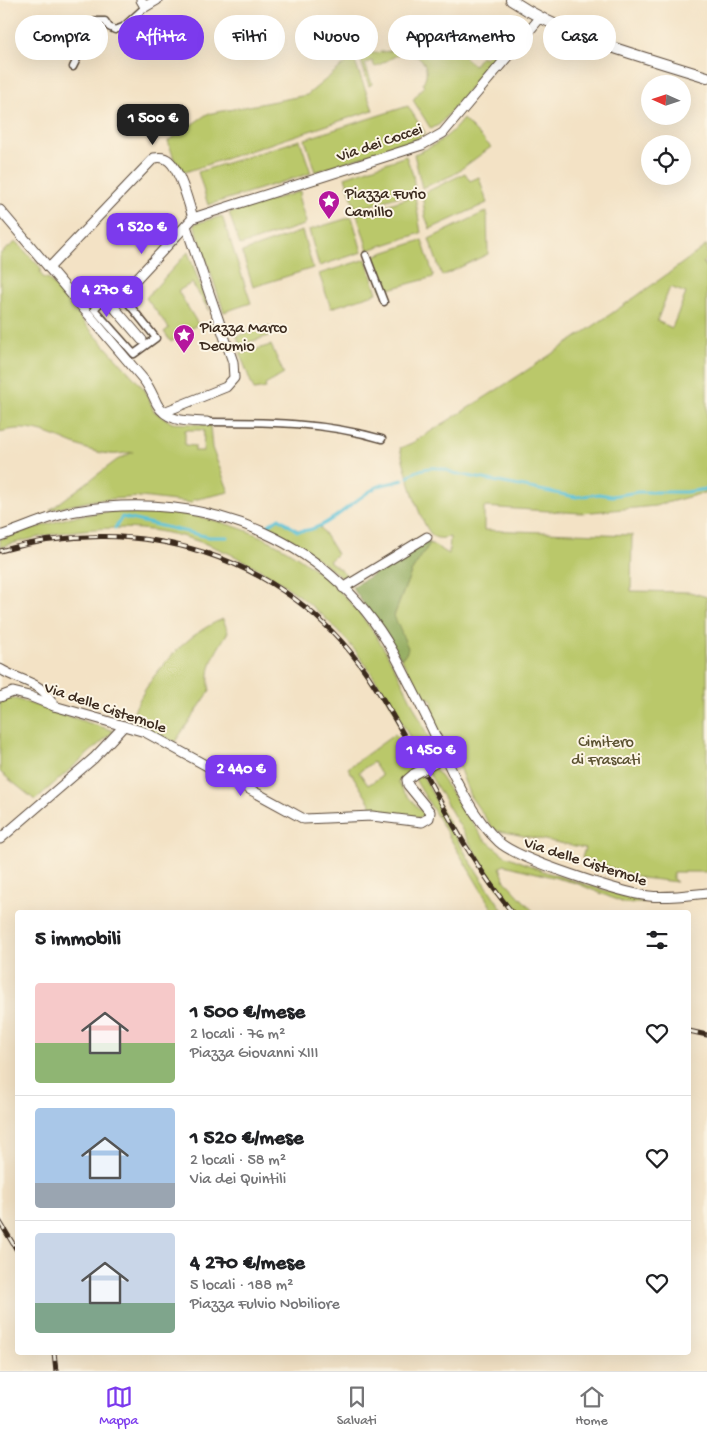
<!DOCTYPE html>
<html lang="it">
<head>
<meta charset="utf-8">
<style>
  :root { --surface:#fff; --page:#f6f6f6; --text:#202124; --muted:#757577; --line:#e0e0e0; --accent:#7c3aed }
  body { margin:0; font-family:"Gochi Hand",sans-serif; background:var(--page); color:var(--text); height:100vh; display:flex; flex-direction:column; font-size:19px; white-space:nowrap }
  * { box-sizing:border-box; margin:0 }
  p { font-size:16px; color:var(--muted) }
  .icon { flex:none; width:28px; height:28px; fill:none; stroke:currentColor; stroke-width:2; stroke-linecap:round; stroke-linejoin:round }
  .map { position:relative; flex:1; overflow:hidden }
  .panel { position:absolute; left:15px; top:910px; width:676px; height:445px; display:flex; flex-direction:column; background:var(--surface); border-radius:5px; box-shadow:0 5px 20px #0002 }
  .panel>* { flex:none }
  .hud { position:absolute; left:15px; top:15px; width:678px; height:45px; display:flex; gap:10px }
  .needle { width:32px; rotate:273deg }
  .tools { position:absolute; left:641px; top:75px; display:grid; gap:10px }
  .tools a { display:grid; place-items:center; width:50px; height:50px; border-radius:50%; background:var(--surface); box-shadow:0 5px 20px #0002; font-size:25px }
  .price { position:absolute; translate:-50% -42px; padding:0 11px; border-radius:10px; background:var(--accent); color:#fff; font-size:16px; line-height:32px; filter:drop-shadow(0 1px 2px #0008) }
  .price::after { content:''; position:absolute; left:50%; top:30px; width:15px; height:11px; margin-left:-8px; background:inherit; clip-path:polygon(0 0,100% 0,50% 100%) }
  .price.active { background:#222; color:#fff }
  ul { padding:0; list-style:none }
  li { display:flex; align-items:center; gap:15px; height:125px; padding:0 20px }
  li+li { border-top:1px solid var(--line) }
  li span { display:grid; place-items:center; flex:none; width:140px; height:100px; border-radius:5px; color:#555 }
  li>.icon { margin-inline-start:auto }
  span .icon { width:60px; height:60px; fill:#fffc; stroke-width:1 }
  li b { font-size:21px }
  h2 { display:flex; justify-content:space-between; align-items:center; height:60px; padding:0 20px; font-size:21px }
  .chip { padding:0 18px; border-radius:22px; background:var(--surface); box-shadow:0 5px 20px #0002; font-size:18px; line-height:45px }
  .chip.active { background:var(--accent); color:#fff }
  .dock { display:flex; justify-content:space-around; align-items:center; height:70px; border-top:1px solid var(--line); background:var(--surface); font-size:14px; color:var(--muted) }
  .dock a { display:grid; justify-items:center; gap:2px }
  .dock .active { color:var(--accent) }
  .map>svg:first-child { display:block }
  .green { fill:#bac86a; stroke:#7a7944; fill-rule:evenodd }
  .forest { fill:#93ac5e; stroke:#676b3e }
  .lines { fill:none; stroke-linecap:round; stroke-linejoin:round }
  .stream { stroke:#5bc2d9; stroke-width:3 }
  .pedestrian-casing { stroke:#574637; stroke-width:9 }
  .minor-casing { stroke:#574637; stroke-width:11 }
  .tertiary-casing { stroke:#574637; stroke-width:12 }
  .pedestrian { stroke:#fff; stroke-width:6 }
  .minor { stroke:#fff; stroke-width:9 }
  .tertiary { stroke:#fff; stroke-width:10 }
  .rail-casing { stroke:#3b2a1e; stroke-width:5 }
  .rail { stroke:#fcf5e5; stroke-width:3; stroke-dasharray:9; stroke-linecap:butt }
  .minor-bridge-casing { stroke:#574637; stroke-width:11; stroke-linecap:butt }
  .minor-bridge { stroke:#fff; stroke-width:9 }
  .labels { text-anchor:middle; stroke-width:4; stroke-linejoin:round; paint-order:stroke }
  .street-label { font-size:16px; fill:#3b2a1e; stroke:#fcf5e5 }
  .poi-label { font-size:16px; fill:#3b2a1e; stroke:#fcf5e5; text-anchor:start }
  .park-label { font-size:16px; fill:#5b5231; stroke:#fcf5e5 }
</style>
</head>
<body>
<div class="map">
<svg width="707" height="1371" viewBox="0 0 707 1371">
  <rect width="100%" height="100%" fill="#fcf5e5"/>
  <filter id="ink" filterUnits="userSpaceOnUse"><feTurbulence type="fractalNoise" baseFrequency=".02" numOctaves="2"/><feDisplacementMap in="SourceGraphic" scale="10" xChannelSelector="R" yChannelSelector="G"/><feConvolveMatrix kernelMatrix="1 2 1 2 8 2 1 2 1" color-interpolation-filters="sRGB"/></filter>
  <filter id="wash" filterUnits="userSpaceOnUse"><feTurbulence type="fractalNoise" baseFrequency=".0096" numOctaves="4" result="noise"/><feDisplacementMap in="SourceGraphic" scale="20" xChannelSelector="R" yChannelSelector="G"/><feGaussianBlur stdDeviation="1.12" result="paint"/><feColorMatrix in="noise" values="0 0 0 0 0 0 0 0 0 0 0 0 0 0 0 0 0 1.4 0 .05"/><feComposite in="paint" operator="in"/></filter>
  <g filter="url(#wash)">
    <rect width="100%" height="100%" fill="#f3e2c5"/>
    <g class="green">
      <path d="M486 29 505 45 440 124 431 129 413 100 424 86 422 84C429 74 427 65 419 57L401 53 375 67 372 61 365 64 372 84 369 86 359 55 405 49 462 46 475 41ZM484 41 493 48 485 58 481 56 474 65 464 57 471 48 476 51Z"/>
      <path d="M353 57 373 110 179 174 168 141 207 114 307 95Z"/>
      <path d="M408 106 425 133 415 140 315 172 305 139Z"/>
      <path d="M463 119 491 147 453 175 422 188 414 154C434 147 450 136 463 119Z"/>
      <path d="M300 140 311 173 208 205 198 172Z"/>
      <path d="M406 156 413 175 415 191 356 210 345 177Z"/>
      <path d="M465 173 470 181 479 177 487 203 430 229 425 216 422 194Z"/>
      <path d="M301 191 299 199 306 222 304 225 240 245 229 213Z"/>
      <path d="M415 196 421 233 368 250 357 214Z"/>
      <path d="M487 211 488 254 442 276 429 239Z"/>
      <path d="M222 216 251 303 224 312 194 224Z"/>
      <path d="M352 217 362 252 319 266 309 230Z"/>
      <path d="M302 231 313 268 253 287 242 252Z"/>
      <path d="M422 240 434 277 382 291 370 257Z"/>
      <path d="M16 242 41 268 40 273 44 278H48L86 325 145 390 154 411 172 423 210 425 212 448 229 492 193 500 192 503 141 497 95 500 50 510 117 460 133 452C125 453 117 455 109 454 70 450 43 419 0 432V254ZM185 430H204L203 451H195V446L185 445Z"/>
      <path d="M707 245V259L703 262 707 268V492L655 506 581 513 484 507V530L632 535 631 591 690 592 707 597V872H673V879L677 882 642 878 582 858 585 848 494 830 470 796 458 764 449 754 427 709 433 703 430 698 422 699 401 658 406 654 394 616 411 572 430 543 449 554 450 537C444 538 437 540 432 535 419 522 405 468 400 448L412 443C513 381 612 316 707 245ZM670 287 686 293 672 328 657 321Z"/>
      <path d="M188 252 210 312 192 283 178 291 198 324 171 342 164 332 169 328 146 298Z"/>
      <path d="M366 259 377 293 331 308 319 274Z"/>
      <path d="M269 326 272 335 240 345 237 336Z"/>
      <path d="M271 345 284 374 265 385 266 388 254 390 240 354Z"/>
      <path d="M120 510C226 509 315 545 376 636 401 674 418 717 438 758L425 764C405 729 386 693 362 660 317 596 229 540 150 530 100 524 49 533 0 547V539L71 517Z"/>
      <path d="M279 518C294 528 302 537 319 525L337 554 329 561 347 575 342 578 298 543 267 526Z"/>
      <path d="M223 619 228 632C216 652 205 666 210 691L175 742 130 722C143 681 184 634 223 619Z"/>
      <path d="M10 697 114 731 35 800 0 772V699Z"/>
      <path d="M395 734 418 769 398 782 403 791 422 812 423 815 418 818 376 813 348 768ZM373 762 382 776 368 785 359 772Z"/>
      <path d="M433 766 483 838 504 855 546 872 645 903H624L576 883 505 865 500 867 505 881 534 912H517L488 874 427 770Z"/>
      <path d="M421 773 468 858 504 912H494L416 781 415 778Z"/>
    </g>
    <path class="forest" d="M428 541 430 543 411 572 394 616 408 648 406 654 401 658 352 587Z"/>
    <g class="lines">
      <g class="stream">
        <path d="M408 477C421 466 438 465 453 473L576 497 599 494 612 496 638 492H686L707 489"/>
        <path d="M267 526 279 518 297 531C328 532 351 500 377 487 385 483 394 483 403 480"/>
        <path d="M115 528 122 517 209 537H227"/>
      </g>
    </g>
  </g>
  <g filter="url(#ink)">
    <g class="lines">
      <g class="pedestrian-casing">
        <g id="pedestrian">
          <path d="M73 67 96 21H105L109 27 115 30 123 27 145 7"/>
          <path d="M366 255 384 302"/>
          <path d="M116 288 156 338 134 354 94 309Z"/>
          <path d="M207 422C267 422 324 422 382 439"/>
        </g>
      </g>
      <g class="minor-casing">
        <g id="minor">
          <path d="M141 0 145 7 157 0"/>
          <path d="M0 210 144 380C150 388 153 396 157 404 167 423 190 421 207 422"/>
          <path d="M49 268 154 158C159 157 165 157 169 161 180 170 189 204 193 218"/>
          <path d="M142 340 112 305 193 218 422 145 443 133 540 18"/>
          <path d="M164 412 226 387 234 378 233 362 186 226"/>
          <path d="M0 536C25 528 51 515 76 511 209 488 337 541 399 663 411 687 424 711 435 735 452 771 469 814 499 842 517 859 622 893 649 896 668 898 688 895 707 893"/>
          <path d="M343 588 427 537"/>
          <path d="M0 669C23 683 41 680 54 706"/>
          <path d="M0 697 13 692 29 696 54 706 145 732 304 819 372 816 422 822 429 818 430 812 408 785 407 780 414 774"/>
          <path d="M0 839 94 758 124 726"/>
        </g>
      </g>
      <g class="tertiary-casing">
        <path id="tertiary" d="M511 0C571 40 639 55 707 77"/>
      </g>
      <use href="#pedestrian" class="pedestrian"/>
      <use href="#minor" class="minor"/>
      <use href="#tertiary" class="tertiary"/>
      <g class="rail-casing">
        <g id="rail">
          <path d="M0 551C138 511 284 554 367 674 419 751 453 841 512 912"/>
          <path d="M689 1031 707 1035"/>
          <path d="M0 1222 18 1252"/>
          <path d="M54 1352 56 1371"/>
        </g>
      </g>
      <use href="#rail" class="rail"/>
      <g class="minor-bridge-casing">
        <path id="minor-bridge" d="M414 774 437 762"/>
      </g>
      <use href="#minor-bridge" class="minor-bridge"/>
    </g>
  </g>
  <defs>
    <g id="sight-pin" transform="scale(1.125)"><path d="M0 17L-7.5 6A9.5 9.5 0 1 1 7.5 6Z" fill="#b5179e" stroke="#fcf5e5"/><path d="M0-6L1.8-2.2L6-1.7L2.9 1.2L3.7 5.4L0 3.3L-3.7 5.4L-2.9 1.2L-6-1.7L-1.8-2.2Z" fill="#fff"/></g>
  </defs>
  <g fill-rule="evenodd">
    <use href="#sight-pin" x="329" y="201"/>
    <use href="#sight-pin" x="184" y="335"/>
  </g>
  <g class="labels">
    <g class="street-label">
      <text transform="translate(379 141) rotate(-19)" y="6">Via dei Coccei</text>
      <text transform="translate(106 706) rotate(19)" y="6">Via delle Cisternole</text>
      <text transform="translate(586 860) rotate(18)" y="6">Via delle Cisternole</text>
    </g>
    <g class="poi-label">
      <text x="345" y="198">Piazza Furio<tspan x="345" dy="18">Camillo</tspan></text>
      <text x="200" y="332">Piazza Marco<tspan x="200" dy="18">Decumio</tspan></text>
    </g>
    <g class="park-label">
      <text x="606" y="746">Cimitero<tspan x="606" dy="18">di Frascati</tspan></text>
    </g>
  </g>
</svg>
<div class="tools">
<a><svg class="needle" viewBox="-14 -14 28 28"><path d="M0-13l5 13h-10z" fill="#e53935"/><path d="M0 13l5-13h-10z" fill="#757577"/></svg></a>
<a><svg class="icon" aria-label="locate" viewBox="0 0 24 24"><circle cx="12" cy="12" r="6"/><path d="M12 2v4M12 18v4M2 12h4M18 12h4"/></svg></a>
</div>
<b class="price active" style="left:153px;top:146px">1 500 €</b>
<b class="price" style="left:142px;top:255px">1 520 €</b>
<b class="price" style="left:107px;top:318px">4 270 €</b>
<b class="price" style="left:431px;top:778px">1 450 €</b>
<b class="price" style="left:241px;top:797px">2 440 €</b>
<div class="hud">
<a class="chip">Compra</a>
<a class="chip active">Affitta</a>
<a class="chip">Filtri</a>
<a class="chip">Nuovo</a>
<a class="chip">Appartamento</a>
<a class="chip">Casa</a>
</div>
<section class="panel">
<h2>5 immobili<svg class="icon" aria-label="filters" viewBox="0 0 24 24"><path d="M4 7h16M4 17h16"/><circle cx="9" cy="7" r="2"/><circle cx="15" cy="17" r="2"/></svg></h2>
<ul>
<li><span style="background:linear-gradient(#f6c9c9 60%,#8fb573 0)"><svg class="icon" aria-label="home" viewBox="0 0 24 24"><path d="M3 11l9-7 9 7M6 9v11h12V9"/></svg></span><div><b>1 500 €/mese</b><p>2 locali · 76 m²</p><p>Piazza Giovanni XIII</p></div><svg class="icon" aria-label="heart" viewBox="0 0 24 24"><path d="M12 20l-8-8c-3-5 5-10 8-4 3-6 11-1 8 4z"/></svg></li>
<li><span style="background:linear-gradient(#a9c7e8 75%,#9aa5b1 0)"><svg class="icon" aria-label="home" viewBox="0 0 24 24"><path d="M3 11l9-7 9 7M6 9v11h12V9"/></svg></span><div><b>1 520 €/mese</b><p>2 locali · 58 m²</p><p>Via dei Quintili</p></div><svg class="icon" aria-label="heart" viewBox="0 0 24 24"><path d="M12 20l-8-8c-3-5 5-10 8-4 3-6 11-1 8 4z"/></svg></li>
<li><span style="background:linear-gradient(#c9d6e8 70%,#7fa58c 0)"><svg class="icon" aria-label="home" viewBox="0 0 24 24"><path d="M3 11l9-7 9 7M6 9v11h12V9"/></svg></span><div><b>4 270 €/mese</b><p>5 locali · 188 m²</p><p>Piazza Fulvio Nobiliore</p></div><svg class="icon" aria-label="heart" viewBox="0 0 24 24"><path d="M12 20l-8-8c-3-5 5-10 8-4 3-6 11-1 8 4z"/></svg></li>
</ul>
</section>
</div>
<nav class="dock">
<a class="active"><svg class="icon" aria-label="map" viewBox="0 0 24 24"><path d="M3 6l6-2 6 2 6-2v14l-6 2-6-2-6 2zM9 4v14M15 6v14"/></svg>Mappa</a>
<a><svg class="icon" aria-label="saved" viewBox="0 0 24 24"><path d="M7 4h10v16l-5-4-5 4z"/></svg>Salvati</a>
<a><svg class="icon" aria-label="home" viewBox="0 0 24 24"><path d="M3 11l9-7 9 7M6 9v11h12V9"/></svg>Home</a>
</nav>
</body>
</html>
